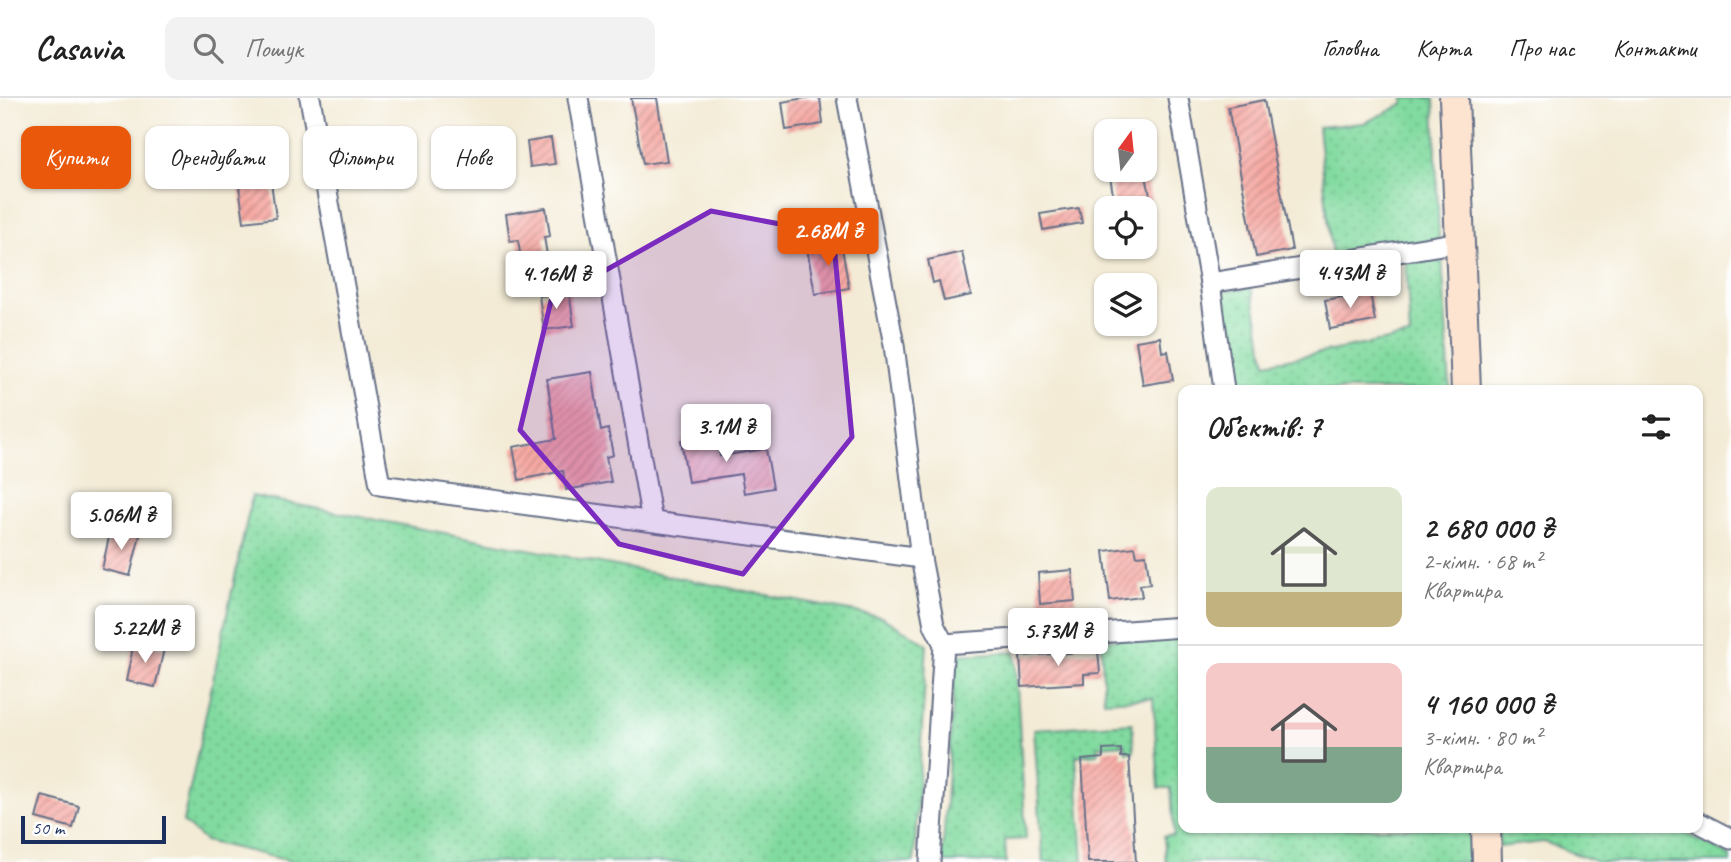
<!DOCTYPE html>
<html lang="uk">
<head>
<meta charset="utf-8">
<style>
  :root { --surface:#fff; --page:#f2f2f2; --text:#222; --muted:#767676; --line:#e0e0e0; --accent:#ea580c }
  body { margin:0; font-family:Caveat,sans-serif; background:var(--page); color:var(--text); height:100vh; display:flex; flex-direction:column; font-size:26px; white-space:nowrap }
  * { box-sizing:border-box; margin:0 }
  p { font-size:23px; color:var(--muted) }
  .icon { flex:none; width:38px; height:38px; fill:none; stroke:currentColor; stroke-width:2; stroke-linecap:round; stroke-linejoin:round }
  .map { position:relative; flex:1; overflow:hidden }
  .sheet { position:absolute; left:1178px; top:287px; width:525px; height:448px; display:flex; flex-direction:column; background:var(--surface); border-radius:14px; box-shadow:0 2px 5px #0004 }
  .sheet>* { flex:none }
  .guide { position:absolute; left:21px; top:28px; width:665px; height:63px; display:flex; gap:14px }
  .needle { width:46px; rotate:15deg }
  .fabs { position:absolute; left:1094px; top:21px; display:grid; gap:14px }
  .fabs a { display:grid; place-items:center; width:63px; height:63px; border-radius:14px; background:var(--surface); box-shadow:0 2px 5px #0004; font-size:35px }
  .scale { position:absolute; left:21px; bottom:18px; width:145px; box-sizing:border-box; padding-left:7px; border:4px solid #1b2f5e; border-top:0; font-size:19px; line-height:24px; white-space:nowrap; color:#1b2f5e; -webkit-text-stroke:5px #fff; paint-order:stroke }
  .price { position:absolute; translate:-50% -60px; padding:0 16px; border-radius:7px; background:#fff; color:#222; font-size:23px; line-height:46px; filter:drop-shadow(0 2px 4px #0008) }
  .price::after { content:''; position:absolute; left:50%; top:42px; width:21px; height:16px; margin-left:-10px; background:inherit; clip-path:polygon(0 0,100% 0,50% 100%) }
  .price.selected { background:var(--accent); color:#fff }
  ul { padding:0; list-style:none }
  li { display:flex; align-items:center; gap:21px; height:175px; padding:0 28px }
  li+li { border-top:2px solid var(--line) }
  li span { display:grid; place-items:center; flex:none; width:196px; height:140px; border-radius:14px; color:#555 }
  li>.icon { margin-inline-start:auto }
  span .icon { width:84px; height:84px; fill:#fffc; stroke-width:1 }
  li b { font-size:30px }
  h2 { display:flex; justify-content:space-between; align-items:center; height:84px; padding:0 28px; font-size:30px }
  .pill { padding:0 24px; border-radius:14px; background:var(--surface); box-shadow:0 2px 5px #0004; font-size:24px; line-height:63px }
  .pill.selected { background:var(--accent); color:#fff }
  header { display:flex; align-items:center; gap:42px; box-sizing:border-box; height:98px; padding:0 35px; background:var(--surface); border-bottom:2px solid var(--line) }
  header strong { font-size:33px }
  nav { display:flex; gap:38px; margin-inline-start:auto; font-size:24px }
  .search { width:490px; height:63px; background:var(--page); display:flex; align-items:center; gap:18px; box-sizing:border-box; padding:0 24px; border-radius:14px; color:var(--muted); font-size:26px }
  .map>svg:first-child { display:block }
  .grass { fill:url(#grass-dots); stroke:#4e847e; stroke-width:2 }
  .building { fill:url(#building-hatch) }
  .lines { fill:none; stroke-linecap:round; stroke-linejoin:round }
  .street-casing { stroke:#677188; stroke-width:23 }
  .secondary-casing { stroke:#677188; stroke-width:32 }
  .street { stroke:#fff; stroke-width:19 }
  .secondary { stroke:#fde4d1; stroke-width:28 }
  .marked { fill:#7b2cbf; fill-opacity:0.2; stroke:#7b2cbf; stroke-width:5; stroke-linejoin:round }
</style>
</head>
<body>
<header>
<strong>Casavia</strong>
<div class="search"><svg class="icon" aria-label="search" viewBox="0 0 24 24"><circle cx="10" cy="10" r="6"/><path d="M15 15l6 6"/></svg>Пошук</div>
<nav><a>Головна</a><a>Карта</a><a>Про нас</a><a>Контакти</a></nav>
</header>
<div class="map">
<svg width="1731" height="764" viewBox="0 0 1731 764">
  <defs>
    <pattern id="grass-dots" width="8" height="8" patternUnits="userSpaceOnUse" patternTransform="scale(1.75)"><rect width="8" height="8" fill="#81da9f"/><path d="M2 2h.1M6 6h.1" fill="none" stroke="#6fbb8b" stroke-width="1.8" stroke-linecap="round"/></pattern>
    <pattern id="building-hatch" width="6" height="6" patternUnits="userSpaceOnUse" patternTransform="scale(1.75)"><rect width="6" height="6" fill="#f7a9a3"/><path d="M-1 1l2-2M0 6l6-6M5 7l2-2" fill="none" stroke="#c78a88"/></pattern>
  </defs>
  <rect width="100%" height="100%" fill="#fff"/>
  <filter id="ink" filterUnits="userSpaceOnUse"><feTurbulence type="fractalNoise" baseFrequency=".0143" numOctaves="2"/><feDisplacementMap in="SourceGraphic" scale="14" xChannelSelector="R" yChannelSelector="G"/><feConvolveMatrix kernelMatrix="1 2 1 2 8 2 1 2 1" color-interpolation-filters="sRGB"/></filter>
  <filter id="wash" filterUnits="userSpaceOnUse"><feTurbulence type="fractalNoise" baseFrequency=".00686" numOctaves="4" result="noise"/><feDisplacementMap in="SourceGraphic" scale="28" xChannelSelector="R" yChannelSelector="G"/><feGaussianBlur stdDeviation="1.57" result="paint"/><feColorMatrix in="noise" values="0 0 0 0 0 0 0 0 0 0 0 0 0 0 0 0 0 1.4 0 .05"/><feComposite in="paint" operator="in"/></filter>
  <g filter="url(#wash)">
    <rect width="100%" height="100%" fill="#f3ebd5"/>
    <g class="grass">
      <path d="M1404 0H1434L1439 141 1332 158 1318 29 1364 25 1404 6Z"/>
      <path d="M1442 159 1450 292H1234L1220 194 1251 189 1266 265 1410 238 1406 165Z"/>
      <path d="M252 398 881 519 927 546 914 764H295L205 743 183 724Z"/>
      <path d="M1183 537V730H1473L1475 764H1166L1164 738 1174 737 1171 690H1159L1153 600 1104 603 1101 542Z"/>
      <path d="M1015 554 1026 741 1005 742 1006 764H942L956 557Z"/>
      <path d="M1132 625 1134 654H1126L1125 646 1098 648V656L1076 658 1083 764H1043L1034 631Z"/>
      <path d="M1499 730H1674L1731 758V764H1597L1544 744 1499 749Z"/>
    </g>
    <g id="blocks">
      <g class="building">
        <path d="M631 0H657L667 63 643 66Z"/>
        <path d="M805 0H820L823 26 786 32 782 4Z"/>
        <path d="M1264 2 1292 152 1256 159 1228 9Z"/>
        <path d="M551 40 555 66 530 69 527 44Z"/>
        <path d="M1109 72H1145L1151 103 1115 109Z"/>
        <path d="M271 84 276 120 244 124 239 88Z"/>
        <path d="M546 110 550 138 544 139 547 157 521 161 518 142 510 143 506 116Z"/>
        <path d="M1079 110 1082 125 1043 132 1040 116Z"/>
        <path d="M841 144 849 190 815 196 807 150Z"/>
        <path d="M962 154 971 197 944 203 939 183 933 185 928 162Z"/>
        <path d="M569 194 574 228 544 232 539 198Z"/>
        <path d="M1370 194 1375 223 1330 231 1325 202Z"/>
        <path d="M1160 239 1162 254 1168 253 1173 282 1143 287 1136 243Z"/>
        <path d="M592 274 601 333 608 331 613 357 606 359 611 384 566 392 563 373 519 382 513 349 556 341 547 281Z"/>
        <path d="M717 337 720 358 766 351 773 390 744 395 741 376 688 384 681 342Z"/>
        <path d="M111 430 140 437 130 478 102 471Z"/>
        <path d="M1135 449 1137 458 1146 457 1150 486 1140 487 1142 499 1110 503 1104 453Z"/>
        <path d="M1072 472 1075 503 1040 506 1038 475Z"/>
        <path d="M134 544 164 551 155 589 126 583Z"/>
        <path d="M1098 553 1100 575 1084 576V585L1022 589 1020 558Z"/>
        <path d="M1121 651V659H1129L1136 764H1088L1082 662 1103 660V652Z"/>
        <path d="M42 698 79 708 73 730 36 720Z"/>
      </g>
    </g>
  </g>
  <g filter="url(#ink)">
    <use href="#blocks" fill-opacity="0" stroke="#677188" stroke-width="2"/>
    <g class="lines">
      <g class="street-casing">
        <g id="street">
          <path d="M310 0 380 387 921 460 934 527 944 546 1183 529"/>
          <path d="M578 0 652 423"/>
          <path d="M847 0 894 247 921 460"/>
          <path d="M1178 0 1210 185 1460 144"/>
          <path d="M1210 185 1224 292"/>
          <path d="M1698 724 1731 741"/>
          <path d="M930 764 944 546"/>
        </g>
      </g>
      <g class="secondary-casing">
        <g id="secondary">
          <path d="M1454 0 1466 292"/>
          <path d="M1486 730 1487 764"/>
        </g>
      </g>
      <use href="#street" class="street"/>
      <use href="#secondary" class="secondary"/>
    </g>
  </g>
  <path class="marked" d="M711 113 833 136 852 339 743 476 619 446 520 332 551 203Z"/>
</svg>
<div class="fabs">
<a><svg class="needle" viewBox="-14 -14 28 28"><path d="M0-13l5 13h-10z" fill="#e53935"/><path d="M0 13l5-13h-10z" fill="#767676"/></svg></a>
<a><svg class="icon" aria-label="locate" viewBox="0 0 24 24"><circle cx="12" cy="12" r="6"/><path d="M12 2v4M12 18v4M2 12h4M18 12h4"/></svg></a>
<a><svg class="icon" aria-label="layers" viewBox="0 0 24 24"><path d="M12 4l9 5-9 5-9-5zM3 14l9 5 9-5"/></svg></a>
</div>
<div class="scale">50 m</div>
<b class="price selected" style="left:828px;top:170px">2.68M ₴</b>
<b class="price" style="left:1350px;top:212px">4.43M ₴</b>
<b class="price" style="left:556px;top:213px">4.16M ₴</b>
<b class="price" style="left:726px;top:366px">3.1M ₴</b>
<b class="price" style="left:121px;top:454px">5.06M ₴</b>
<b class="price" style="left:145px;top:567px">5.22M ₴</b>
<b class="price" style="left:1058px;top:570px">5.73M ₴</b>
<div class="guide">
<a class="pill selected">Купити</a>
<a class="pill">Орендувати</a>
<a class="pill">Фільтри</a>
<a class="pill">Нове</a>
</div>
<section class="sheet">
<h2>Об’єктів: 7<svg class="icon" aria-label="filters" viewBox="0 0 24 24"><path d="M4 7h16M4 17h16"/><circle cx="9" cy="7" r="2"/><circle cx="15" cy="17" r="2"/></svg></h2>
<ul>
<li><span style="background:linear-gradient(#dfe7d0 75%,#c2b280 0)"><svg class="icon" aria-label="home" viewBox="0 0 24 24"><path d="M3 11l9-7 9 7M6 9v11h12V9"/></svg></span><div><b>2 680 000 ₴</b><p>2-кімн. · 68 m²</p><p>Квартира</p></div></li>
<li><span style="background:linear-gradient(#f6c9c9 60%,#7fa58c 0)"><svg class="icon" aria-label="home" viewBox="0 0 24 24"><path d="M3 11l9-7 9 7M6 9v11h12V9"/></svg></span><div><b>4 160 000 ₴</b><p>3-кімн. · 80 m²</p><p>Квартира</p></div></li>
</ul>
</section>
</div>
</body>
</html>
